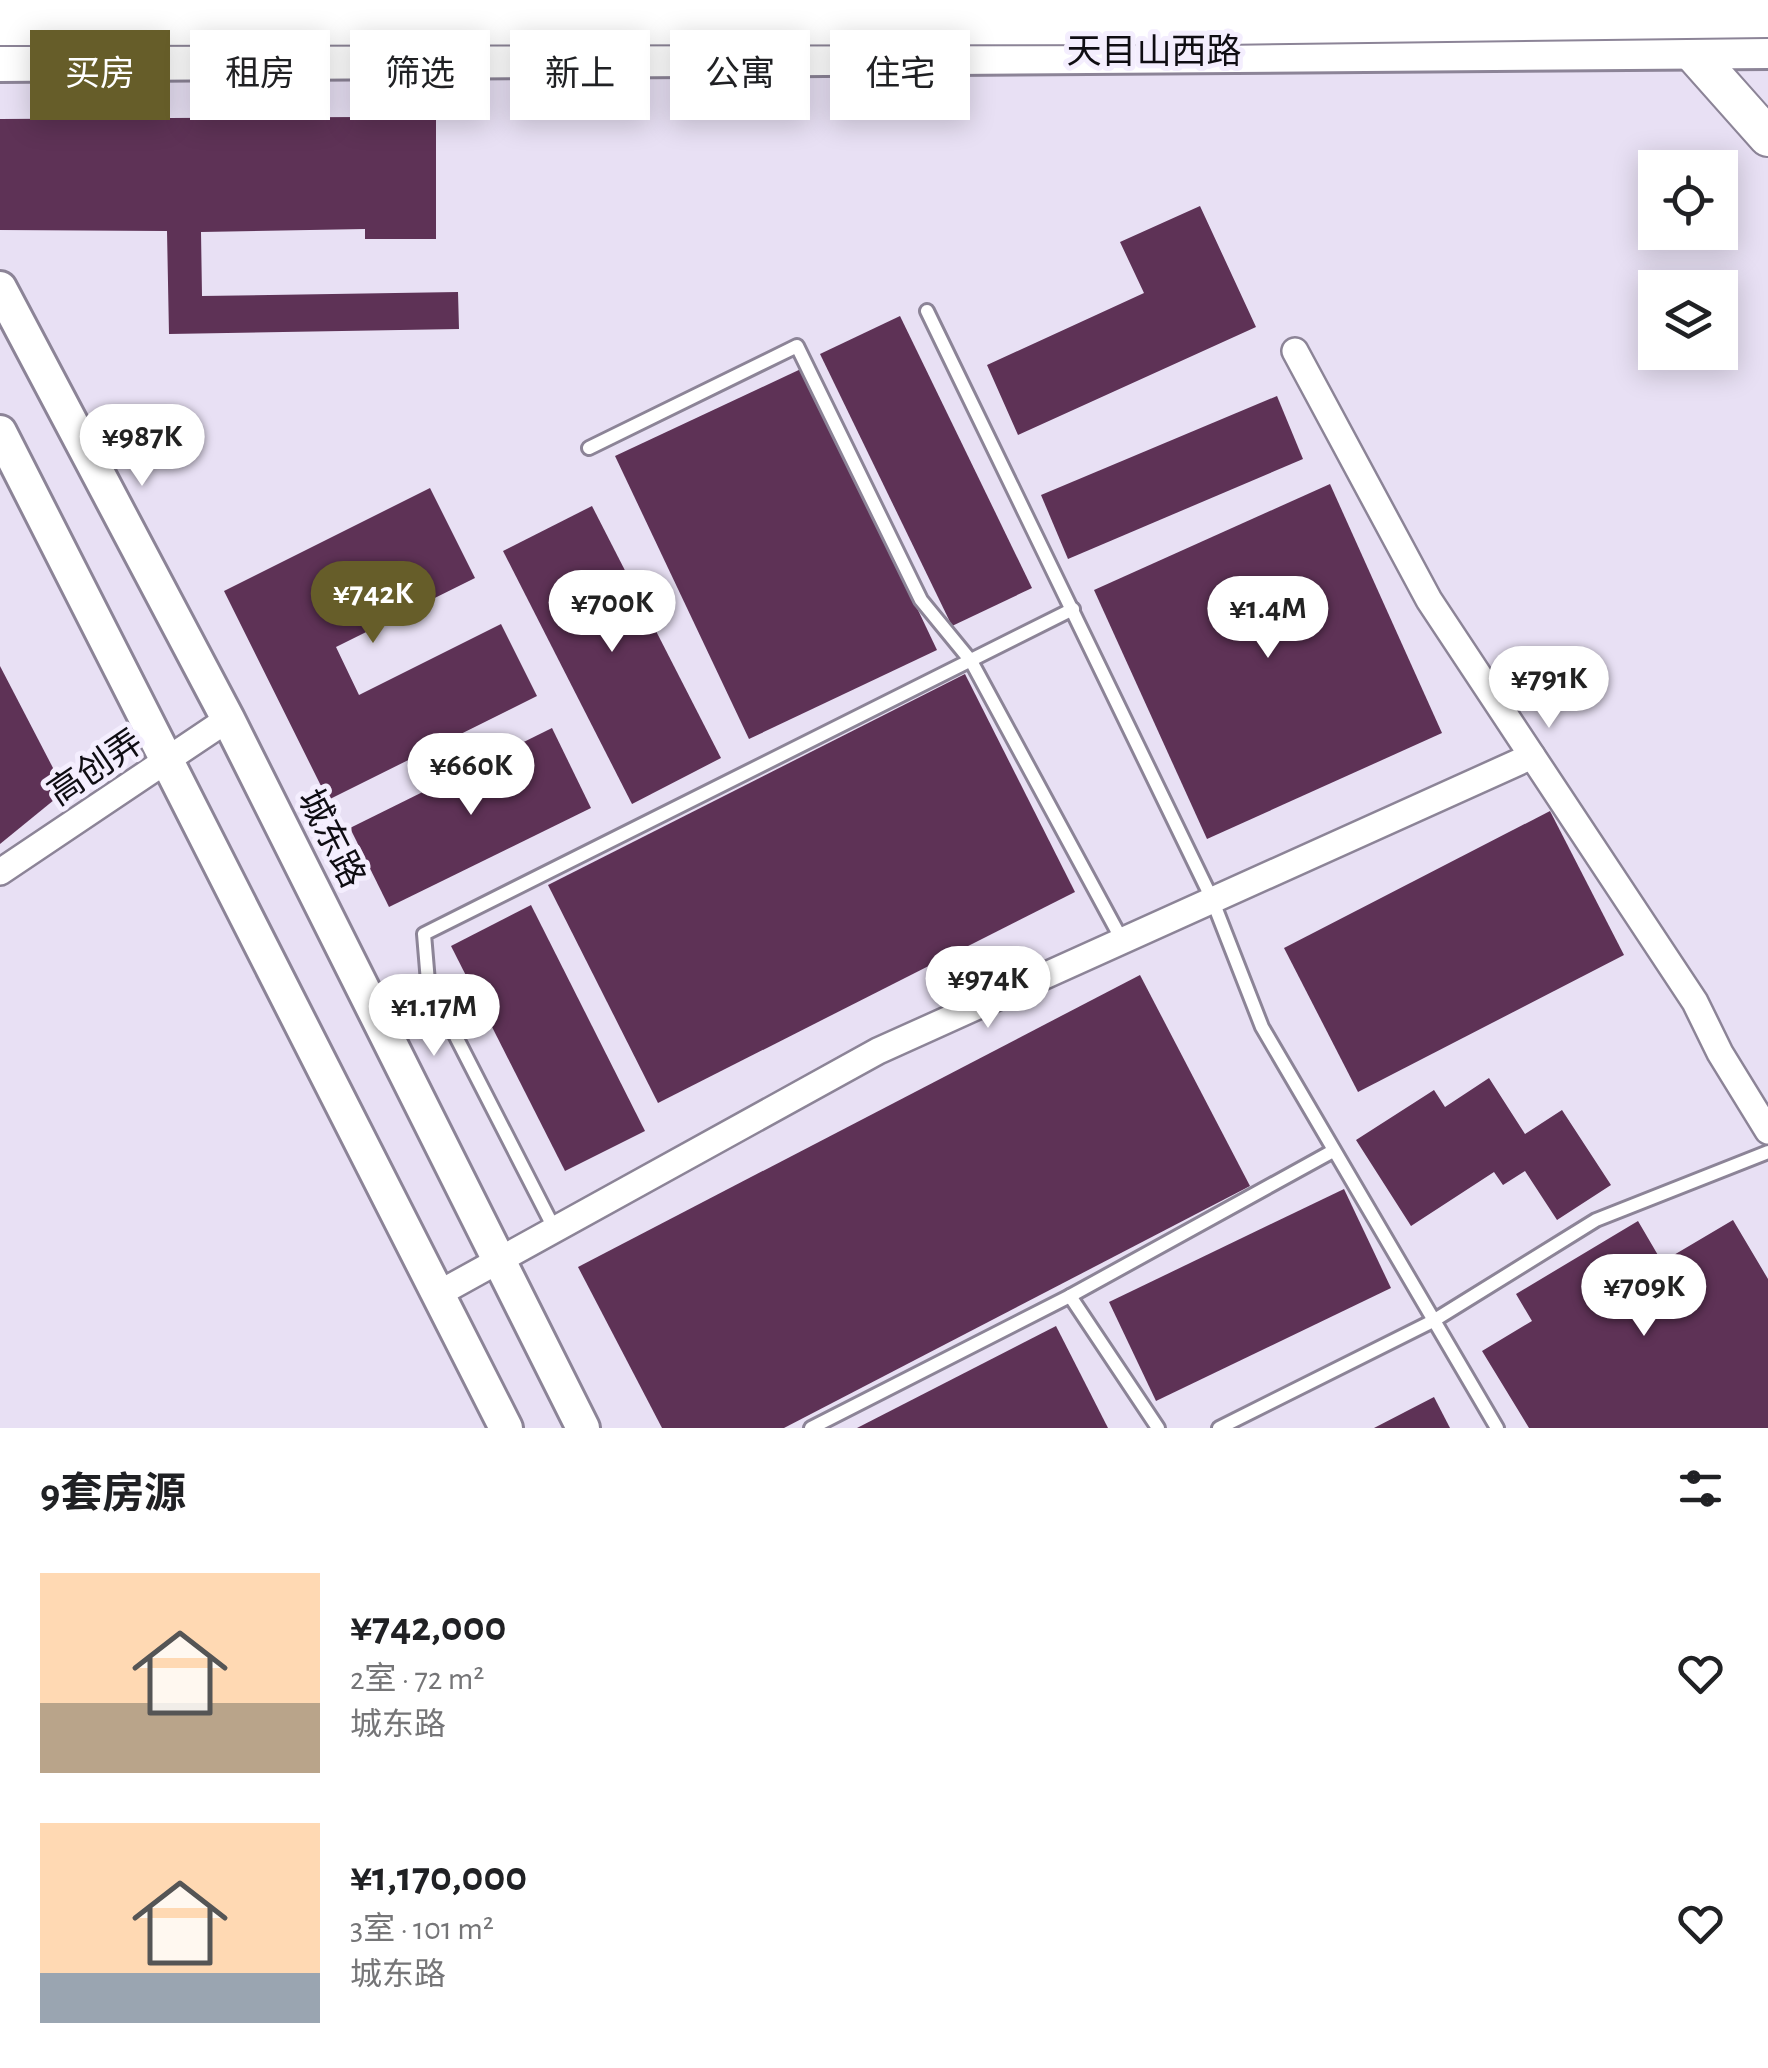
<!DOCTYPE html>
<html lang="zh">
<head>
<meta charset="utf-8">
<style>
  :root { --surface:#fff; --page:#f2f2f2; --text:#202124; --muted:#757577; --accent:#665d29 }
  body { margin:0; font-family:"Alegreya Sans","Noto Sans SC",sans-serif; background:var(--page); color:var(--text); height:100vh; display:flex; flex-direction:column; font-size:38px; white-space:nowrap }
  * { box-sizing:border-box; margin:0 }
  p { font-size:32px; color:var(--muted) }
  .icon { flex:none; width:55px; height:55px; fill:none; stroke:currentColor; stroke-width:2; stroke-linecap:round; stroke-linejoin:round }
  .map { position:relative; height:1428px; overflow:hidden }
  .sheet { display:flex; flex-direction:column; background:var(--surface); flex:1 }
  .sheet>* { flex:none }
  .guide { position:absolute; left:30px; top:30px; width:1000px; height:90px; display:flex; gap:20px }
  .tools { position:absolute; left:1638px; top:150px; display:grid; gap:20px }
  .tools a { display:grid; place-items:center; width:100px; height:100px; border-radius:0px; background:var(--surface); box-shadow:0 5px 25px #0003; font-size:50px }
  .price { position:absolute; translate:-50% -85px; padding:0 22px; border-radius:35px; background:#fff; color:#222; font-size:32px; line-height:65px; filter:drop-shadow(0 2px 5px #0008) }
  .price::after { content:''; position:absolute; left:50%; top:60px; width:30px; height:22px; margin-left:-15px; background:inherit; clip-path:polygon(0 0,100% 0,50% 100%) }
  .price.active { background:var(--accent); color:#fff }
  ul { padding:0; list-style:none }
  li { display:flex; align-items:center; gap:30px; height:250px; padding:0 40px }
  li span { display:grid; place-items:center; flex:none; width:280px; height:200px; border-radius:0px; color:#555 }
  li>.icon { margin-inline-start:auto }
  span .icon { width:120px; height:120px; fill:#fffc; stroke-width:1 }
  li b { font-size:42px }
  h2 { display:flex; justify-content:space-between; align-items:center; height:120px; padding:0 40px; font-size:42px }
  .tag { padding:0 35px; border-radius:0px; background:var(--surface); box-shadow:0 5px 25px #0003; font-size:35px; line-height:90px }
  .tag.active { background:var(--accent); color:#fff }
  .map>svg:first-child { display:block }
  .building { fill:#5e3256 }
  .lines { fill:none; stroke-linecap:round; stroke-linejoin:round }
  .service-casing { stroke:#8c8497; stroke-width:18 }
  .minor-casing { stroke:#8c8497; stroke-width:30 }
  .tertiary-casing { stroke:#8c8497; stroke-width:38 }
  .secondary-casing { stroke:#8c8497; stroke-width:42 }
  .trunk-casing { stroke:#8c8497; stroke-width:48 }
  .service { stroke:#fff; stroke-width:12 }
  .minor { stroke:#fff; stroke-width:25 }
  .tertiary { stroke:#fff; stroke-width:32 }
  .secondary { stroke:#fff; stroke-width:38 }
  .trunk { stroke:#fff; stroke-width:42 }
  .motorway-bridge-casing { stroke:#8c8497; stroke-width:52; stroke-linecap:butt }
  .motorway-bridge { stroke:#fff; stroke-width:48 }
  .labels { text-anchor:middle; stroke-width:10; stroke-linejoin:round; paint-order:stroke }
  .street-label { font-size:35px; fill:#0f0d13; stroke:#f4eefe }
</style>
</head>
<body>
<div class="map">
<svg width="1768" height="1428" viewBox="0 0 1768 1428">
  <rect width="100%" height="100%" fill="#e8e0f4"/>
  <g class="building">
    <path d="M436 103V239H365V229L201 232 202 296 458 292 459 329 169 334 167 231 0 230V119L364 117 370 104Z"/>
    <path d="M1200 206 1256 327 1018 435 987 365 1144 293 1120 242Z"/>
    <path d="M900 316 1032 588 952 626 820 354Z"/>
    <path d="M803 368 937 650 749 739 615 456Z"/>
    <path d="M1277 396 1303 459 1068 559 1041 495Z"/>
    <path d="M1330 484 1442 733 1207 839 1094 590Z"/>
    <path d="M430 488 475 578 336 647 359 695 501 624 537 696 328 800 224 591Z"/>
    <path d="M592 506 721 758 632 804 503 551Z"/>
    <path d="M0 666 65 791 0 844Z"/>
    <path d="M965 674 1075 892 658 1103 548 885Z"/>
    <path d="M552 728 591 808 389 907 350 828Z"/>
    <path d="M1550 811 1624 955 1358 1092 1284 948Z"/>
    <path d="M531 905 645 1131 565 1171 451 946Z"/>
    <path d="M1140 975 1250 1186 784 1428H662L578 1267Z"/>
    <path d="M1489 1078 1525 1134 1562 1110 1611 1185 1557 1220 1525 1171 1503 1185 1494 1172 1411 1226 1356 1140 1434 1090 1445 1107Z"/>
    <path d="M1344 1189 1391 1288 1156 1401 1109 1302Z"/>
    <path d="M1733 1220 1768 1279V1428H1529L1482 1351 1532 1321 1516 1294 1638 1221 1662 1262Z"/>
    <path d="M1056 1326 1108 1428H857Z"/>
    <path d="M1434 1397 1450 1428H1374Z"/>
  </g>
  <g class="lines">
    <g class="service-casing">
      <g id="service">
        <path d="M927 311 1212 899 1262 1027 1497 1428"/>
        <path d="M589 448 797 346 921 600 971 661 1122 940"/>
        <path d="M555 1230 428 982 424 934 1073 609"/>
        <path d="M1070 1296 1333 1151"/>
        <path d="M811 1428 1070 1296 1158 1428"/>
        <path d="M1219 1428 1433 1321 1596 1220 1768 1152"/>
      </g>
    </g>
    <g class="minor-casing">
      <g id="minor">
        <path d="M1295 351 1429 600 1695 1002 1720 1053 1768 1131"/>
        <path d="M0 872 228 719"/>
        <path d="M438 1294 878 1051 1532 756"/>
      </g>
    </g>
    <g class="tertiary-casing">
      <g id="tertiary">
        <path d="M0 288 228 719 583 1428"/>
        <path d="M0 432 506 1428"/>
      </g>
    </g>
    <g class="secondary-casing">
      <path id="secondary" d="M1676 28 1688 47 1768 137"/>
    </g>
    <g class="trunk-casing">
      <path id="trunk" d="M0 60 1768 47"/>
    </g>
    <use href="#service" class="service"/>
    <use href="#minor" class="minor"/>
    <use href="#tertiary" class="tertiary"/>
    <use href="#secondary" class="secondary"/>
    <use href="#trunk" class="trunk"/>
    <g class="motorway-bridge-casing">
      <path id="motorway-bridge" d="M0 21 1221 20 1768 13"/>
    </g>
    <use href="#motorway-bridge" class="motorway-bridge"/>
  </g>
  <g class="labels">
    <g class="street-label">
      <text x="1154" y="63">天目山西路</text>
      <text transform="translate(95 767) rotate(-34)" y="12">高创弄</text>
      <text transform="translate(332 838) rotate(63)" y="12">城东路</text>
    </g>
  </g>
</svg>
<div class="tools">
<a><svg class="icon" aria-label="locate" viewBox="0 0 24 24"><circle cx="12" cy="12" r="6"/><path d="M12 2v4M12 18v4M2 12h4M18 12h4"/></svg></a>
<a><svg class="icon" aria-label="layers" viewBox="0 0 24 24"><path d="M12 4l9 5-9 5-9-5zM3 14l9 5 9-5"/></svg></a>
</div>
<b class="price" style="left:142px;top:489px">¥987K</b>
<b class="price active" style="left:373px;top:646px">¥742K</b>
<b class="price" style="left:612px;top:655px">¥700K</b>
<b class="price" style="left:1268px;top:661px">¥1.4M</b>
<b class="price" style="left:1549px;top:731px">¥791K</b>
<b class="price" style="left:471px;top:818px">¥660K</b>
<b class="price" style="left:988px;top:1031px">¥974K</b>
<b class="price" style="left:434px;top:1059px">¥1.17M</b>
<b class="price" style="left:1644px;top:1339px">¥709K</b>
<div class="guide">
<a class="tag active">买房</a>
<a class="tag">租房</a>
<a class="tag">筛选</a>
<a class="tag">新上</a>
<a class="tag">公寓</a>
<a class="tag">住宅</a>
</div>
</div>
<section class="sheet">
<h2>9套房源<svg class="icon" aria-label="filters" viewBox="0 0 24 24"><path d="M4 7h16M4 17h16"/><circle cx="9" cy="7" r="2"/><circle cx="15" cy="17" r="2"/></svg></h2>
<ul>
<li><span style="background:linear-gradient(#ffd9b3 65%,#b9a48a 0)"><svg class="icon" aria-label="home" viewBox="0 0 24 24"><path d="M3 11l9-7 9 7M6 9v11h12V9"/></svg></span><div><b>¥742,000</b><p>2室 · 72 m²</p><p>城东路</p></div><svg class="icon" aria-label="heart" viewBox="0 0 24 24"><path d="M12 20l-8-8c-3-5 5-10 8-4 3-6 11-1 8 4z"/></svg></li>
<li><span style="background:linear-gradient(#ffd9b3 75%,#9aa5b1 0)"><svg class="icon" aria-label="home" viewBox="0 0 24 24"><path d="M3 11l9-7 9 7M6 9v11h12V9"/></svg></span><div><b>¥1,170,000</b><p>3室 · 101 m²</p><p>城东路</p></div><svg class="icon" aria-label="heart" viewBox="0 0 24 24"><path d="M12 20l-8-8c-3-5 5-10 8-4 3-6 11-1 8 4z"/></svg></li>
</ul>
</section>
</body>
</html>
